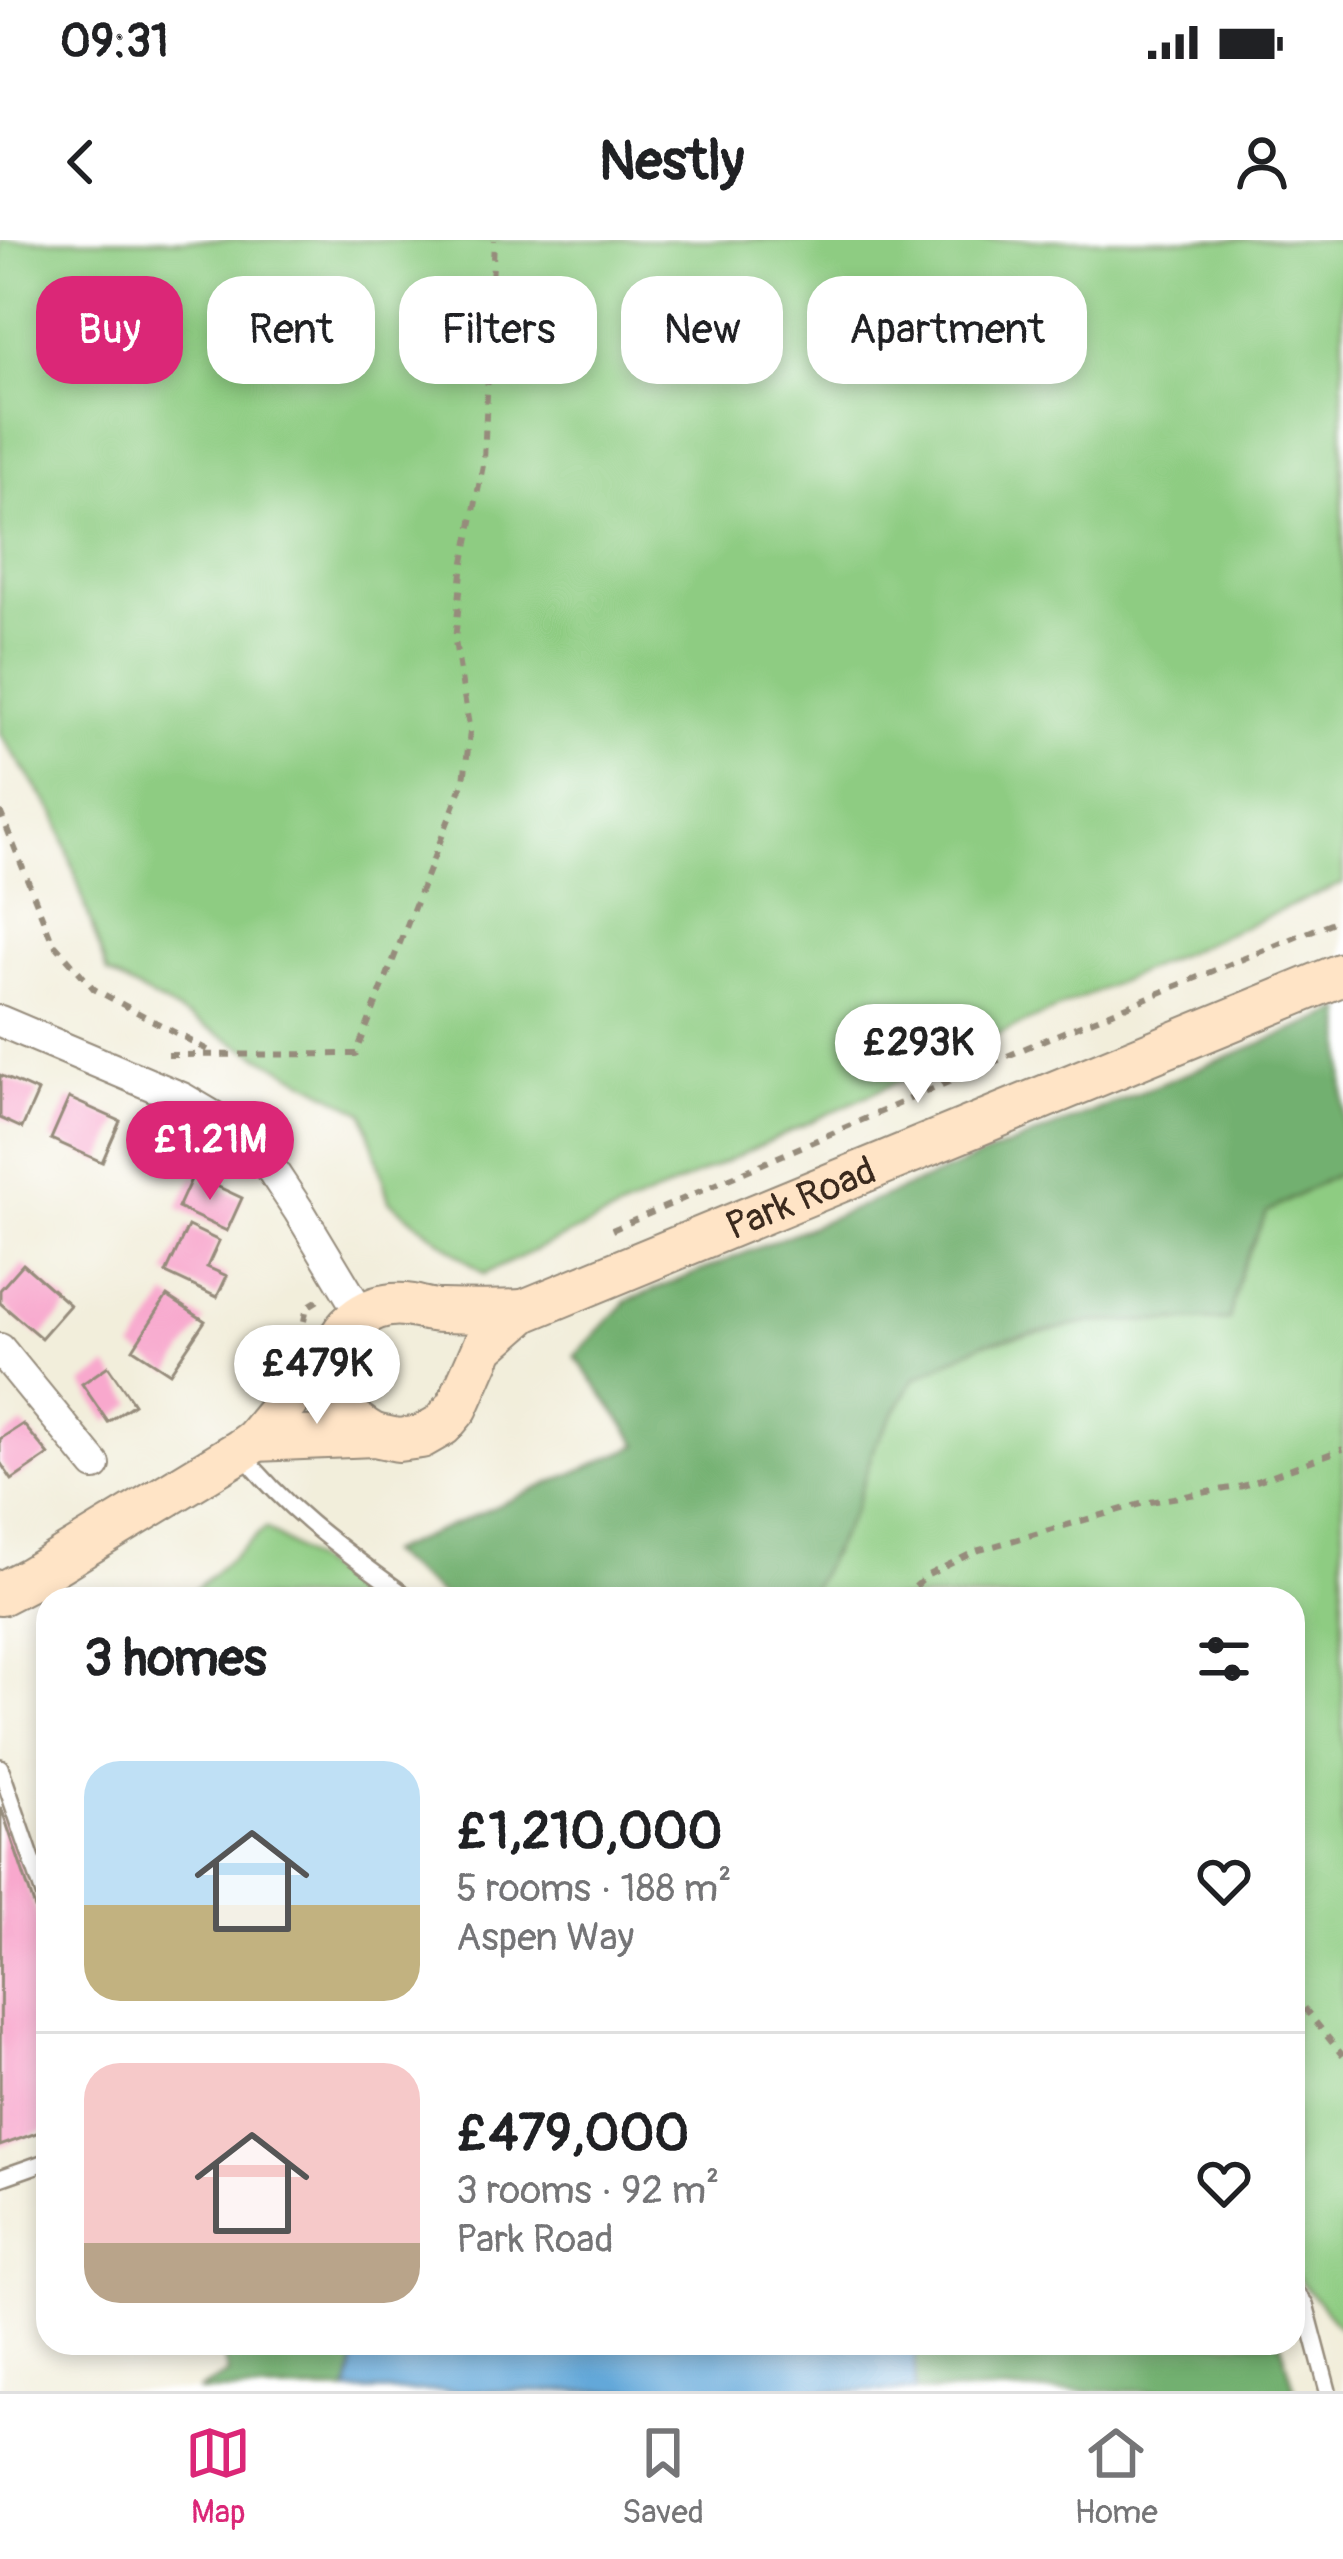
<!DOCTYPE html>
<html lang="en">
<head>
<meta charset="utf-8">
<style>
  :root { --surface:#fff; --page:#f2f2f2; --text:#202124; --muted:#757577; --line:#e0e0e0; --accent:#db2777 }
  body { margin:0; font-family:Pangolin,sans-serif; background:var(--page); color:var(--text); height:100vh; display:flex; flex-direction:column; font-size:45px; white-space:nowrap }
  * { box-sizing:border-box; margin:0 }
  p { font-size:39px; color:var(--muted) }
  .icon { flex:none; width:66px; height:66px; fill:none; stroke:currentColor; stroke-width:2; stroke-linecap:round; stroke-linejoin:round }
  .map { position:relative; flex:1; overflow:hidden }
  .panel { position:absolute; left:36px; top:1347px; width:1269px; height:768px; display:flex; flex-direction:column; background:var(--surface); border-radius:36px; box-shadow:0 6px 18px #0003 }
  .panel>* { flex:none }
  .hud { position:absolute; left:36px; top:36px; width:1272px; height:108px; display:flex; gap:24px }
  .price { position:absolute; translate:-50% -102px; padding:0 27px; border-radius:42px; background:#fff; color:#222; font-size:39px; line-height:78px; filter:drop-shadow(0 3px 6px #0008) }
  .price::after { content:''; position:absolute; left:50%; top:72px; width:36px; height:27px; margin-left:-18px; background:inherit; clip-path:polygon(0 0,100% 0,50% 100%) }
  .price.current { background:var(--accent); color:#fff }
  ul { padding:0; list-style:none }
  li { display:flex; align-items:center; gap:36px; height:300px; padding:0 48px }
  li+li { border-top:3px solid var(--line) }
  li span { display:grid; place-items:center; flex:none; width:336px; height:240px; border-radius:36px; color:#555 }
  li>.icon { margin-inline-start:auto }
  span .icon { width:144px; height:144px; fill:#fffc; stroke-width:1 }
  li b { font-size:51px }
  h2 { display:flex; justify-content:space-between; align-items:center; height:144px; padding:0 48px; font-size:51px }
  .chip { padding:0 42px; border-radius:36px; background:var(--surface); box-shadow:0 6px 18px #0003; font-size:42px; line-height:108px }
  .chip.current { background:var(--accent); color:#fff }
  .status { display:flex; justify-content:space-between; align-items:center; height:84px; padding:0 60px; background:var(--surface); direction:ltr }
  .status svg { height:33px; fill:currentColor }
  header { display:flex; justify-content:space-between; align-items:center; height:156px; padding:0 48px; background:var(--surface); font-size:54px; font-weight:700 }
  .tab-bar { display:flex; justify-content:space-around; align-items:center; height:168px; border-top:3px solid var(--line); background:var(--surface); font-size:33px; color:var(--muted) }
  .tab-bar a { display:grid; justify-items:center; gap:6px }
  .tab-bar .current { color:var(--accent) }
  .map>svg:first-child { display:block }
  .green { fill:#8ecc82; stroke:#647b50; stroke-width:3 }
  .forest { fill:#72b070; stroke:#566d47; stroke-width:3 }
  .water { fill:#64a8d9; stroke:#50697c; stroke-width:3 }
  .building { fill:#f8a8cd }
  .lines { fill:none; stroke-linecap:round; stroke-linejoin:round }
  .lane-casing { stroke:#968c7c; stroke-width:20 }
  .street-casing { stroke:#968c7c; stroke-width:34 }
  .secondary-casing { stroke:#968c7c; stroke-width:46 }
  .path { stroke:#968c7c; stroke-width:6; stroke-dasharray:9 9; stroke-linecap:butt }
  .lane { stroke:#fff; stroke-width:15 }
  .street { stroke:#fff; stroke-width:30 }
  .secondary { stroke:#ffe4c6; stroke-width:42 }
  .labels { text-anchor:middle; stroke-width:10; stroke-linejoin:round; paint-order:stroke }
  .street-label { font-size:39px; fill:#3b2a1e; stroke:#fff }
</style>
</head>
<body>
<div class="status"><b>09:31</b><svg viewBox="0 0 49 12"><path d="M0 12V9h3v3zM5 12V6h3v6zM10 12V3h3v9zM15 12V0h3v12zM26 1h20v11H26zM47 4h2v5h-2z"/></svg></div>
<header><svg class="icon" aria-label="back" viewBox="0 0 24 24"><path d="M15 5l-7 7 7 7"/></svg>Nestly<svg class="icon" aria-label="person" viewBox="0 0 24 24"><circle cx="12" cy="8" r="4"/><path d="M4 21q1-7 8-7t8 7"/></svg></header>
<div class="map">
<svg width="1343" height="2151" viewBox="0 0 1343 2151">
  <rect width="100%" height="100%" fill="#fff"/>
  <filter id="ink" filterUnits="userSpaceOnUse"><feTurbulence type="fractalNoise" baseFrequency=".00833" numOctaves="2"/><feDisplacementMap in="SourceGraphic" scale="24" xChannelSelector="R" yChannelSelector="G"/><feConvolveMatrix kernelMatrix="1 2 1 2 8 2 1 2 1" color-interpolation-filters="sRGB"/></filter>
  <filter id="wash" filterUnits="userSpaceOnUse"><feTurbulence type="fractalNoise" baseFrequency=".004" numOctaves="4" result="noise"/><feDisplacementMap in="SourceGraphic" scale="48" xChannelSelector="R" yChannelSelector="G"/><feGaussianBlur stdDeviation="2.7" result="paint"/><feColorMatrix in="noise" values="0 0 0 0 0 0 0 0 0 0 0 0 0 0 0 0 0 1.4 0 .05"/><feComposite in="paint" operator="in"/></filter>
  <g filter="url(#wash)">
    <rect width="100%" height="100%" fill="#f2eedb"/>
    <g class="green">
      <path d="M0 0H1343V643L1004 792 484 1034 389 961 364 873 107 733 56 575 0 494Z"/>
      <path d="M1343 931V2091L1293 2033V1359H807L855 1268 874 1207 914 1139 984 1103 1094 1082 1229 1080 1241 1029 1267 972Z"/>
      <path d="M266 1288 367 1359H184Z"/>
    </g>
    <g class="forest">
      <path d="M1343 770V931L1267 972 1241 1029 1229 1080 1093 1082 984 1103 914 1139 874 1207 855 1268 807 1359H446L387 1313 639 1205 575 1116 627 1061Z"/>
      <path d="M220 2103H357L348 2151H197L228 2134Z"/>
      <path d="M916 2103H1281L1295 2151H915Z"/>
    </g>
    <path class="water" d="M357 2103H916L915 2151H348Z"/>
    <g id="blocks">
      <g class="building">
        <path d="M0 835 38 852 22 888 0 878Z"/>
        <path d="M69 858 120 881 102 922 51 899Z"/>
        <path d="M193 935 242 958 227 991 178 968Z"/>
        <path d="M188 986 219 1001 207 1027 227 1036 217 1057 166 1033Z"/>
        <path d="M23 1024 70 1065 41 1098 0 1063V1050Z"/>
        <path d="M167 1056 205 1081 170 1133 133 1109Z"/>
        <path d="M108 1126 134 1164 108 1182 82 1144Z"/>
        <path d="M23 1184 49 1215 12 1240 0 1222V1199Z"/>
        <path d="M1 1567 48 1707V1889L0 1906Z"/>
      </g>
    </g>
  </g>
  <g filter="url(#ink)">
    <use href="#blocks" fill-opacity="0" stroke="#968c7c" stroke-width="3"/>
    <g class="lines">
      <g class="lane-casing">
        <g id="lane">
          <path d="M241 1212C288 1273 349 1314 410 1359"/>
          <path d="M0 1527 48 1666"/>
          <path d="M0 1938 48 1921"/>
          <path d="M1293 2050 1305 2064 1328 2151"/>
        </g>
      </g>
      <g class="street-casing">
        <g id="street">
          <path d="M0 781 182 858 226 884 264 918 299 971 361 1074"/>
          <path d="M0 1109 95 1225"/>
        </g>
      </g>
      <g class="secondary-casing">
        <g id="secondary">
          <path d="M374 1195C349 1181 331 1162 331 1130 331 1092 366 1061 405 1065 417 1066 428 1071 441 1071 469 1072 496 1072 524 1071"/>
          <path id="s1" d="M255 1200 374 1195 398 1200 421 1197 442 1185 457 1167 484 1106 524 1071 1343 734"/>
          <path d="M0 1354 31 1338 240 1211 255 1200 295 1152 331 1124"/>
        </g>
      </g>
      <g class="path">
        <path d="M0 571 52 701 94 749 213 813"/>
        <path d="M168 815 356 814 464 541 470 492 455 401 462 332 484 220 494 0"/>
        <path d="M612 990 1044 800 1343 678"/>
        <path d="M304 1081 307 1067 320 1059"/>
        <path d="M902 1359 928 1335 976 1311 1144 1263 1243 1246 1343 1209"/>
        <path d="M1293 1754 1343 1816"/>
      </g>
      <use href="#lane" class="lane"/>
      <use href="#street" class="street"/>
      <use href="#secondary" class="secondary"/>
    </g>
  </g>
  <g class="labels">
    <g class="street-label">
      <text dy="14" stroke="none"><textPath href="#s1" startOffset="633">Park Road</textPath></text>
    </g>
  </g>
</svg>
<b class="price" style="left:918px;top:866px">£293K</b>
<b class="price current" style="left:210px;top:963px">£1.21M</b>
<b class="price" style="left:317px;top:1187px">£479K</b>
<div class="hud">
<a class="chip current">Buy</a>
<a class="chip">Rent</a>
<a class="chip">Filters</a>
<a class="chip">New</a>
<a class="chip">Apartment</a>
</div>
<section class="panel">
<h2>3 homes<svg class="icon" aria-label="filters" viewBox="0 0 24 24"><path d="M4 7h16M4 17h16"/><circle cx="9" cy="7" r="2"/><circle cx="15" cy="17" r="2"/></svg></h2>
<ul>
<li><span style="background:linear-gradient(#bfe0f5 60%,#c2b280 0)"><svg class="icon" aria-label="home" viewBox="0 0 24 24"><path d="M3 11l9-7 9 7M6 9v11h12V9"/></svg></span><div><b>£1,210,000</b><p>5 rooms · 188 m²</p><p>Aspen Way</p></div><svg class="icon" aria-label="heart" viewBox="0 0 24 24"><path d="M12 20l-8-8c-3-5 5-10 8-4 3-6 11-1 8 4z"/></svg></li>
<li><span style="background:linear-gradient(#f6c9c9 75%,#b9a48a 0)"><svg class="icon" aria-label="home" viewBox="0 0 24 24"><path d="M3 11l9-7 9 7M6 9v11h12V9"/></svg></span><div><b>£479,000</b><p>3 rooms · 92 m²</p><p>Park Road</p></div><svg class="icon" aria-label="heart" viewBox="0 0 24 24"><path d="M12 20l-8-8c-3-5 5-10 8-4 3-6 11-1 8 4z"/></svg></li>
</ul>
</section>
</div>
<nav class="tab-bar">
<a class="current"><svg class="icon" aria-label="map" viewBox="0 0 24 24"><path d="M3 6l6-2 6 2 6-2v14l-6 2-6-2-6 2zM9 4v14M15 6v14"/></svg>Map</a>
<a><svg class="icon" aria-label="saved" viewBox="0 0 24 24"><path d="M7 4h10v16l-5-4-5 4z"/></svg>Saved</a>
<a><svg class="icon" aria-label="home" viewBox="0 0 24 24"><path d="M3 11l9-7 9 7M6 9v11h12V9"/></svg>Home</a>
</nav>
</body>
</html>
